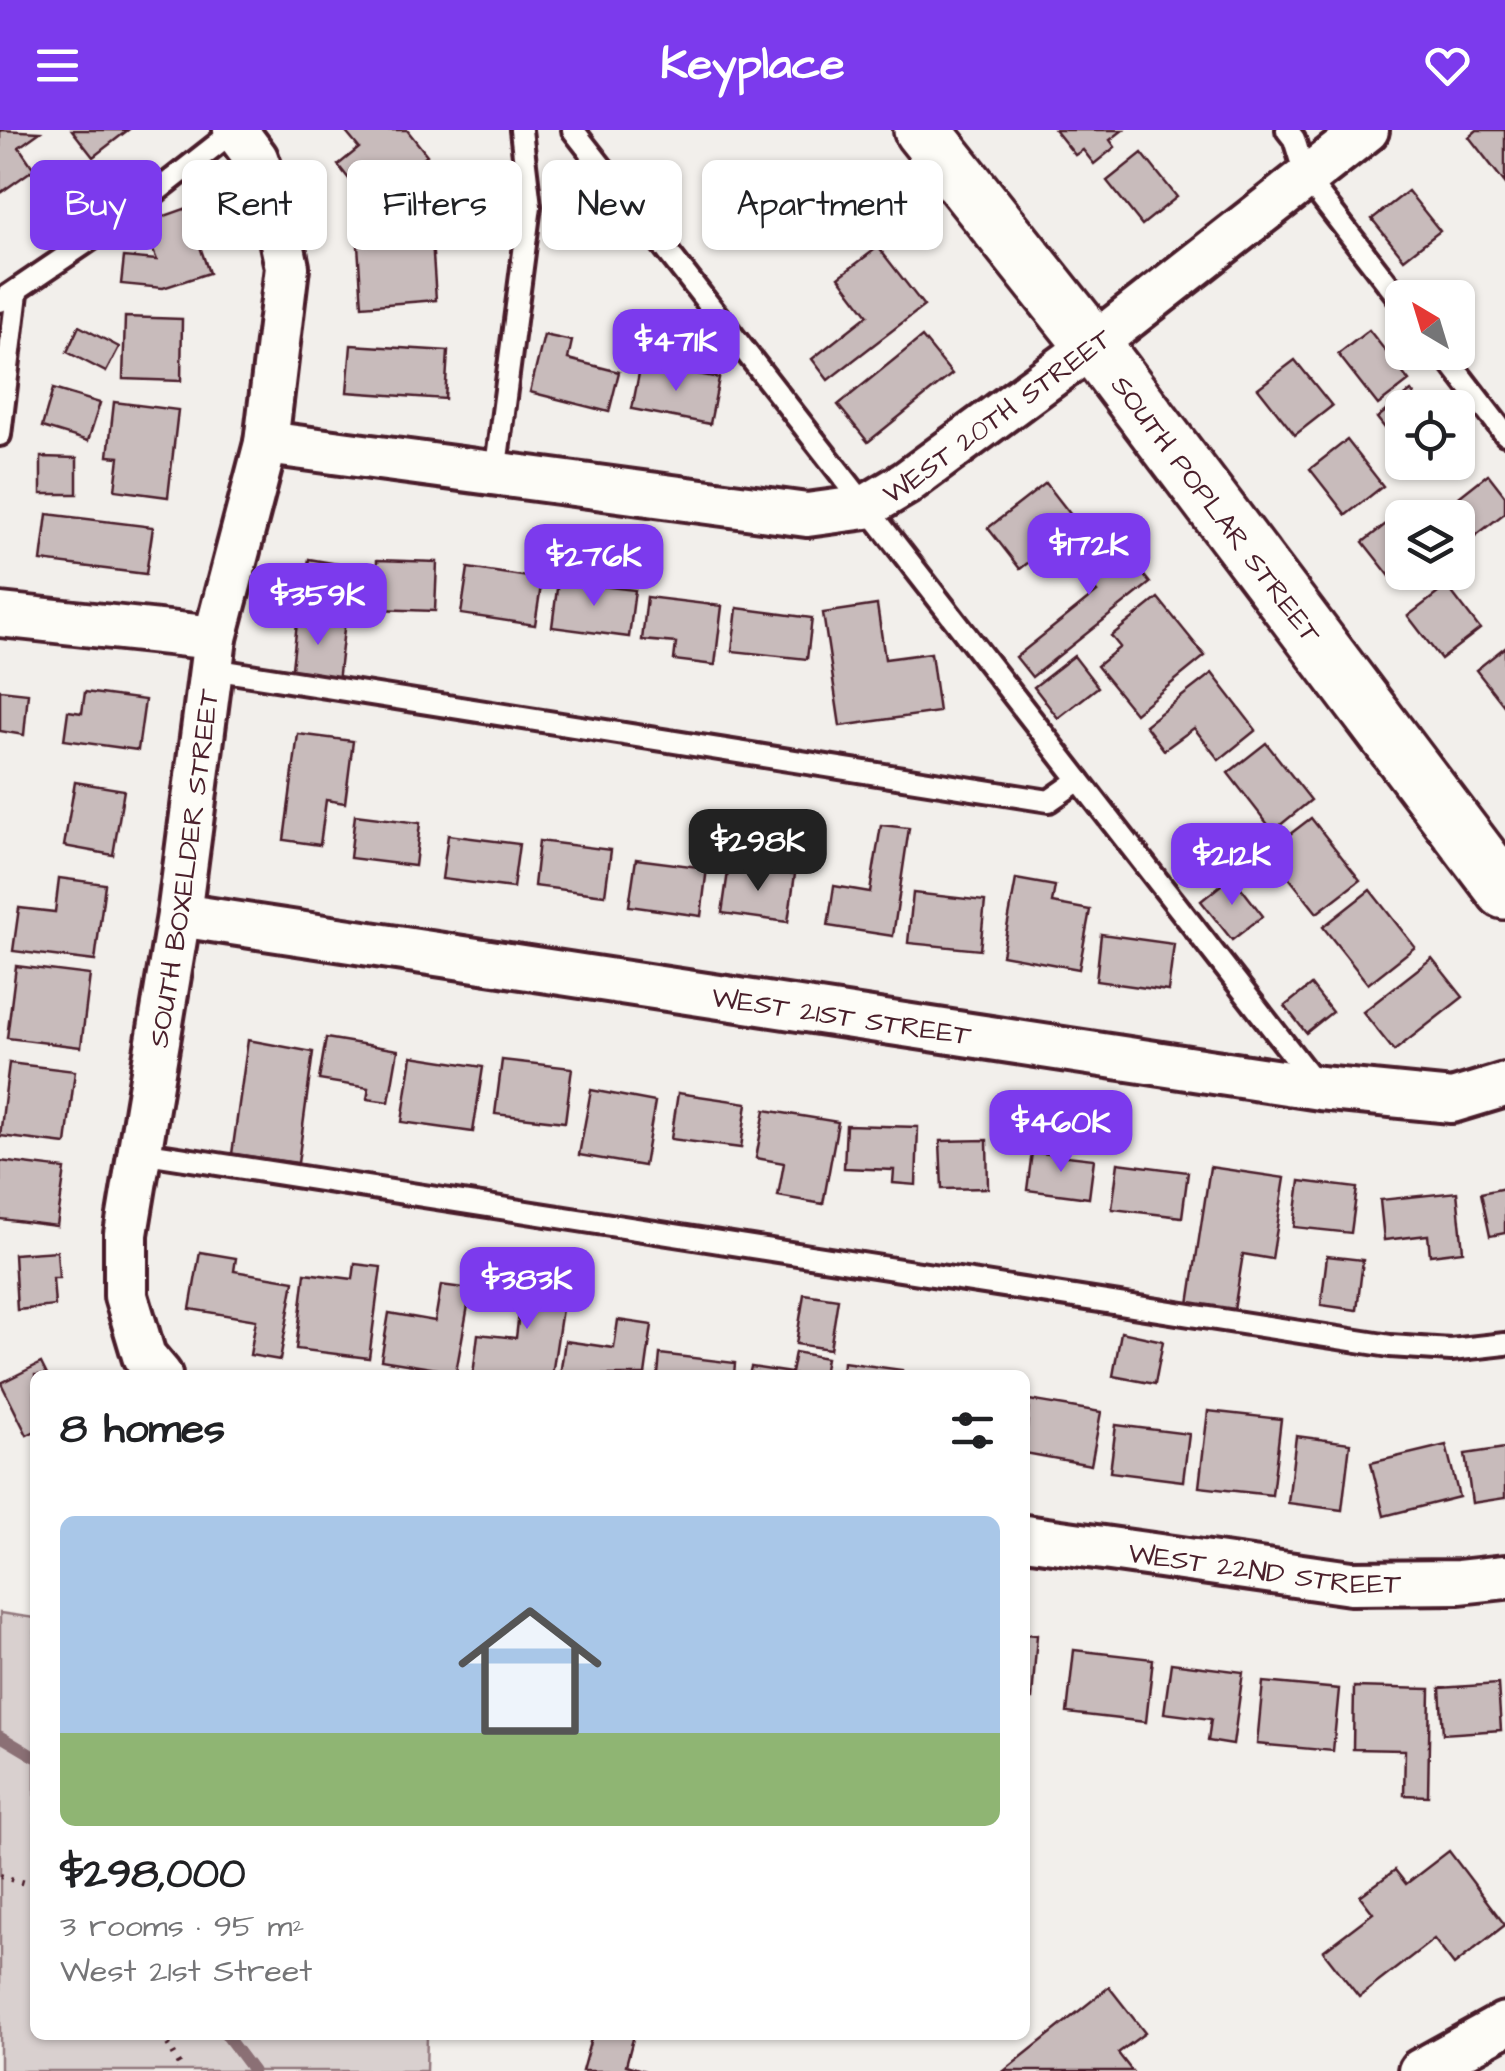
<!DOCTYPE html>
<html lang="en">
<head>
<meta charset="utf-8">
<style>
  :root { --surface:#fff; --page:#f2f2f2; --text:#202124; --muted:#757577; --line:#e0e0e0; --accent:#7c3aed }
  body { margin:0; font-family:"Architects Daughter",sans-serif; background:var(--page); color:var(--text); height:100vh; display:flex; flex-direction:column; font-size:38px; white-space:nowrap }
  * { box-sizing:border-box; margin:0 }
  p { font-size:32px; color:var(--muted) }
  .icon { flex:none; width:55px; height:55px; fill:none; stroke:currentColor; stroke-width:2; stroke-linecap:round; stroke-linejoin:round }
  .map { position:relative; flex:1; overflow:hidden }
  .panel { position:absolute; left:30px; top:1240px; width:1000px; height:670px; display:flex; flex-direction:column; background:var(--surface); border-radius:15px; box-shadow:0 2px 8px #0004 }
  .panel>* { flex:none }
  .hud { position:absolute; left:30px; top:30px; width:1000px; height:90px; display:flex; gap:20px }
  .needle { width:65px; rotate:322deg }
  .tools { position:absolute; left:1385px; top:150px; display:grid; gap:20px }
  .tools a { display:grid; place-items:center; width:90px; height:90px; border-radius:15px; background:var(--surface); box-shadow:0 2px 8px #0004; font-size:50px }
  .price { position:absolute; translate:-50% -85px; padding:0 22px; border-radius:20px; background:var(--accent); color:#fff; font-size:32px; line-height:65px; filter:drop-shadow(0 2px 5px #0008) }
  .price::after { content:''; position:absolute; left:50%; top:60px; width:30px; height:22px; margin-left:-15px; background:inherit; clip-path:polygon(0 0,100% 0,50% 100%) }
  .price.active { background:#222; color:#fff }
  ul { padding:0; list-style:none }
  li { display:grid; align-content:center; gap:20px; height:530px; padding:0 30px }
  li+li { border-top:2px solid var(--line) }
  li span { display:grid; place-items:center; height:310px; border-radius:15px; color:#555 }
  li>.icon { margin-inline-start:auto }
  span .icon { width:180px; height:180px; fill:#fffc; stroke-width:1 }
  li b { font-size:42px }
  h2 { display:flex; justify-content:space-between; align-items:center; height:120px; padding:0 30px; font-size:42px }
  .tag { padding:0 35px; border-radius:15px; background:var(--surface); box-shadow:0 2px 8px #0004; font-size:35px; line-height:90px }
  .tag.active { background:var(--accent); color:#fff }
  header { display:flex; justify-content:space-between; align-items:center; height:130px; padding:0 30px; background:var(--accent); color:#fff; font-size:45px; font-weight:800 }
  .map>svg:first-child { display:block }
  .green { fill:#d9d0cf; stroke:#92787d; stroke-width:2.5 }
  .lines { fill:none; stroke-linecap:round; stroke-linejoin:round }
  .stream { stroke:#8b6f75; stroke-width:11 }
  .building { fill:#c8bbbb; stroke:#4a1f2b; stroke-width:2.5 }
  .service-casing { stroke:#4a1f2b; stroke-width:28 }
  .minor-casing { stroke:#4a1f2b; stroke-width:50 }
  .secondary-casing { stroke:#4a1f2b; stroke-width:62 }
  .path { stroke:#4a1f2b; stroke-width:6; stroke-dasharray:2.5 8; stroke-linecap:butt }
  .service { stroke:#fdfcf7; stroke-width:20 }
  .minor { stroke:#fdfcf7; stroke-width:42 }
  .secondary { stroke:#fdfcf7; stroke-width:55 }
  .labels { text-anchor:middle; stroke-width:9; stroke-linejoin:round; paint-order:stroke }
  .street-label { font-size:28px; fill:#4a1f2b; stroke:#fdfcf7 }
</style>
</head>
<body>
<header><svg class="icon" aria-label="menu" viewBox="0 0 24 24"><path d="M4 6h16M4 12h16M4 18h16"/></svg>Keyplace<svg class="icon" aria-label="heart" viewBox="0 0 24 24"><path d="M12 20l-8-8c-3-5 5-10 8-4 3-6 11-1 8 4z"/></svg></header>
<div class="map">
<svg width="1505" height="1941" viewBox="0 0 1505 1941">
  <rect width="100%" height="100%" fill="#f2efeb"/>
  <filter id="ink" filterUnits="userSpaceOnUse"><feTurbulence type="fractalNoise" baseFrequency=".01" numOctaves="2"/><feDisplacementMap in="SourceGraphic" scale="20" xChannelSelector="R" yChannelSelector="G"/><feConvolveMatrix kernelMatrix="1 2 1 2 8 2 1 2 1" color-interpolation-filters="sRGB"/></filter>
  <g filter="url(#ink)">
    <path class="green" d="M0 1483 35 1488V1905H427L426 1941H0Z"/>
    <g class="lines">
      <g class="stream">
        <path d="M0 1606 35 1627"/>
        <path d="M226 1905 253 1941"/>
      </g>
    </g>
    <g class="building">
      <path d="M0 0 40 2 19 17 34 39 0 63Z"/>
      <path d="M72 0H128L93 27Z"/>
      <path d="M344 0H407L427 25 367 72 338 35 359 18Z"/>
      <path d="M1055 0H1123L1110 10 1115 17 1094 34 1083 20 1075 25Z"/>
      <path d="M1477 0H1505V53L1469 7Z"/>
      <path d="M1142 23 1177 67 1142 95 1107 51Z"/>
      <path d="M1408 61 1440 101 1404 129 1372 89Z"/>
      <path d="M187 78 209 143 163 158 121 154 124 127 157 130 142 94Z"/>
      <path d="M430 79 436 170 362 176 356 85Z"/>
      <path d="M878 117 924 176 828 250 812 229 868 185 839 147Z"/>
      <path d="M125 187 182 189 181 251 123 249Z"/>
      <path d="M79 196 119 217 106 242 67 222Z"/>
      <path d="M1369 200 1409 251 1378 275 1338 224Z"/>
      <path d="M544 205 572 211 568 229 619 242 609 282 530 262Z"/>
      <path d="M922 207 952 244 868 312 838 275Z"/>
      <path d="M351 215 448 221 445 269 347 262Z"/>
      <path d="M1295 230 1332 276 1295 305 1258 258Z"/>
      <path d="M641 233 719 248 710 294 632 279Z"/>
      <path d="M53 259 100 273 88 311 42 297Z"/>
      <path d="M1411 261 1424 278H1402V313L1399 316 1377 288Z"/>
      <path d="M114 272 178 280 168 367 115 360 119 327 108 326Z"/>
      <path d="M1347 310 1383 356 1346 385 1310 339Z"/>
      <path d="M41 327 77 328V364H41Z"/>
      <path d="M1488 344 1505 366V383L1475 406 1450 374Z"/>
      <path d="M1046 353 1078 394 1020 439 988 398Z"/>
      <path d="M1400 383 1404 388 1402 442H1421L1400 459 1363 412Z"/>
      <path d="M47 384 153 397 146 444 41 431Z"/>
      <path d="M1105 397 1150 453 1032 547 1016 527 1097 462 1068 427Z"/>
      <path d="M309 429 361 438 355 471 303 462Z"/>
      <path d="M377 430 437 432 435 481 375 479Z"/>
      <path d="M468 438 542 449 535 495 461 484Z"/>
      <path d="M558 451 635 460 629 507 552 497Z"/>
      <path d="M1447 456 1480 499 1441 529 1408 486Z"/>
      <path d="M647 467 722 476 715 535 674 530 676 513 642 510Z"/>
      <path d="M1158 468 1205 526 1135 583 1097 536 1120 517 1111 506Z"/>
      <path d="M877 475 885 529 931 523 939 582 840 596 823 483Z"/>
      <path d="M737 478 812 488 807 529 732 521Z"/>
      <path d="M298 484 345 490 338 552 291 547Z"/>
      <path d="M1505 517V577L1476 540Z"/>
      <path d="M1074 526 1098 557 1058 588 1034 557Z"/>
      <path d="M1212 543 1256 600 1219 630 1194 598 1164 620 1145 595Z"/>
      <path d="M0 560 28 563 24 605 0 601Z"/>
      <path d="M85 562 145 570 138 620 64 610 68 581 82 583Z"/>
      <path d="M298 604 353 611 345 673 326 670 320 715 284 710Z"/>
      <path d="M1266 613 1311 670 1273 701 1228 643Z"/>
      <path d="M75 652 124 660 113 725 64 716Z"/>
      <path d="M355 685 420 693 415 736 350 728Z"/>
      <path d="M1311 688 1360 750 1317 783 1268 721Z"/>
      <path d="M881 695 909 698 893 806 828 796 834 756 870 762Z"/>
      <path d="M448 705 519 714 513 758 442 749Z"/>
      <path d="M539 711 611 720 605 765 534 756Z"/>
      <path d="M636 729 707 738 701 786 629 776Z"/>
      <path d="M729 735 795 744 788 792 722 783Z"/>
      <path d="M1232 746 1263 786 1232 810 1201 771Z"/>
      <path d="M59 748 105 754 95 831 13 821 19 778 55 782Z"/>
      <path d="M1016 749 1055 756 1052 773 1090 780 1079 839 1002 825Z"/>
      <path d="M1370 760 1415 817 1368 854 1323 797Z"/>
      <path d="M913 763 985 771 980 820 908 813Z"/>
      <path d="M1101 804 1174 814 1168 861 1096 851Z"/>
      <path d="M1432 828 1463 867 1394 921 1363 882Z"/>
      <path d="M16 836 90 845 81 917 7 908Z"/>
      <path d="M1311 855 1332 882 1306 903 1285 876Z"/>
      <path d="M326 908 398 920 389 972 367 969 369 958 319 950Z"/>
      <path d="M248 910 313 922 298 1033 232 1024Z"/>
      <path d="M412 926 483 937 473 1002 402 992Z"/>
      <path d="M502 930 572 938 565 992 495 984Z"/>
      <path d="M9 933 75 941 66 1014 0 1006Z"/>
      <path d="M591 960 655 972 644 1036 579 1025Z"/>
      <path d="M678 963 747 973 741 1018 671 1009Z"/>
      <path d="M765 980 838 992 823 1074 778 1066 784 1033 756 1028Z"/>
      <path d="M846 995 918 997 916 1055 893 1053 894 1040 844 1038Z"/>
      <path d="M987 1010 988 1058 942 1059 940 1011Z"/>
      <path d="M1032 1022 1094 1029 1089 1068 1027 1060Z"/>
      <path d="M0 1031 65 1039 57 1096 0 1089Z"/>
      <path d="M1118 1033 1188 1042 1182 1087 1112 1079Z"/>
      <path d="M1210 1037 1285 1048 1272 1129 1243 1124 1234 1180 1189 1174Z"/>
      <path d="M1300 1051 1357 1058 1351 1103 1294 1097Z"/>
      <path d="M1505 1058V1103L1490 1106 1481 1063Z"/>
      <path d="M1457 1062 1463 1121 1430 1125 1428 1105 1384 1110 1380 1070Z"/>
      <path d="M57 1121 59 1148H53L55 1176 17 1180 14 1124Z"/>
      <path d="M200 1122 236 1128 234 1141 294 1151 280 1230 250 1225 256 1190 190 1179Z"/>
      <path d="M1327 1126 1363 1130 1357 1180 1321 1175Z"/>
      <path d="M355 1134 381 1137 369 1228 296 1219 305 1143 353 1149Z"/>
      <path d="M524 1141 567 1146 552 1245H473L478 1204 516 1208Z"/>
      <path d="M441 1155 471 1159 456 1242 381 1230 389 1183 435 1191Z"/>
      <path d="M804 1164 838 1169 830 1219 796 1214Z"/>
      <path d="M618 1190 652 1195 645 1245H560L565 1211 614 1218Z"/>
      <path d="M1121 1202 1163 1211 1155 1254 1113 1246Z"/>
      <path d="M795 1222 826 1228 823 1245H749L751 1237 791 1243Z"/>
      <path d="M660 1224 735 1233 734 1245H658Z"/>
      <path d="M843 1232 902 1240V1245H842Z"/>
      <path d="M41 1233 47 1245H35V1301L27 1305 1 1253Z"/>
      <path d="M1029 1270 1101 1282 1091 1335 1025 1323Z"/>
      <path d="M1208 1281 1281 1289 1272 1365 1199 1357Z"/>
      <path d="M1116 1295 1189 1304 1183 1351 1110 1342Z"/>
      <path d="M1296 1306 1350 1313 1342 1380 1288 1373Z"/>
      <path d="M1446 1315 1459 1367 1384 1386 1371 1333Z"/>
      <path d="M1505 1318V1368L1472 1373 1465 1324Z"/>
      <path d="M1025 1504 1037 1505 1032 1569H1025Z"/>
      <path d="M1074 1520 1153 1529 1146 1592 1067 1583Z"/>
      <path d="M1171 1533 1243 1542 1233 1615 1208 1611 1211 1589 1164 1583Z"/>
      <path d="M1263 1552 1339 1559 1333 1621 1257 1614Z"/>
      <path d="M1498 1554 1501 1600 1443 1604 1440 1558Z"/>
      <path d="M1354 1557 1430 1559 1428 1666 1404 1665 1405 1620 1353 1619Z"/>
      <path d="M1449 1721 1505 1795 1454 1835 1434 1809 1359 1867 1323 1821 1373 1783 1360 1766 1395 1740 1406 1754Z"/>
      <path d="M1109 1857 1145 1903 1118 1923 1132 1941H1004Z"/>
      <path d="M592 1905H634L626 1935 645 1941H582Z"/>
    </g>
    <g class="lines">
      <g class="service-casing">
        <g id="service">
          <path d="M573 0 1315 953"/>
          <path d="M1287 0 1294 9 1306 48 1402 172"/>
          <path d="M0 171 124 87 235 0"/>
          <path d="M1442 222 1505 304"/>
          <path d="M0 305 17 163"/>
          <path d="M495 344 530 76 521 0"/>
          <path d="M212 539 1049 671 1079 650"/>
          <path d="M140 1022 1390 1216 1451 1220 1505 1214"/>
        </g>
      </g>
      <g class="minor-casing">
        <g id="minor">
          <path id="s1" d="M266 313 807 385 866 377 906 353 1093 215 1367 0"/>
          <path d="M0 485 215 508"/>
          <path id="s2" d="M179 785 1320 958 1452 971 1505 955"/>
          <path id="s3" d="M160 1245 144 1226 126 1166V1104L179 785 215 508 266 313 287 137 275 80 256 28 235 0"/>
          <path id="s4" d="M1025 1407 1351 1453 1459 1452 1505 1447"/>
          <path d="M1420 1941 1505 1894"/>
        </g>
      </g>
      <g class="secondary-casing">
        <g id="secondary">
          <path id="s5" d="M922 0 1093 215 1505 761"/>
        </g>
      </g>
      <g class="path">
        <path d="M0 1746 35 1756"/>
        <path d="M163 1905 183 1941"/>
      </g>
      <use href="#service" class="service"/>
      <use href="#minor" class="minor"/>
      <use href="#secondary" class="secondary"/>
    </g>
  </g>
  <g class="labels">
    <g class="street-label">
      <text dy="10" stroke="none"><textPath href="#s1" startOffset="765">WEST 20TH STREET</textPath></text>
      <text dy="10" stroke="none"><textPath href="#s5" startOffset="480">SOUTH POPLAR STREET</textPath></text>
      <text dy="10" stroke="none"><textPath href="#s3" startOffset="520">SOUTH BOXELDER STREET</textPath></text>
      <text dy="10" stroke="none"><textPath href="#s2" startOffset="670">WEST 21ST STREET</textPath></text>
      <text dy="10" stroke="none"><textPath href="#s4" startOffset="242">WEST 22ND STREET</textPath></text>
    </g>
  </g>
</svg>
<div class="tools">
<a><svg class="needle" viewBox="-14 -14 28 28"><path d="M0-13l5 13h-10z" fill="#e53935"/><path d="M0 13l5-13h-10z" fill="#757577"/></svg></a>
<a><svg class="icon" aria-label="locate" viewBox="0 0 24 24"><circle cx="12" cy="12" r="6"/><path d="M12 2v4M12 18v4M2 12h4M18 12h4"/></svg></a>
<a><svg class="icon" aria-label="layers" viewBox="0 0 24 24"><path d="M12 4l9 5-9 5-9-5zM3 14l9 5 9-5"/></svg></a>
</div>
<b class="price" style="left:676px;top:264px">$471K</b>
<b class="price" style="left:1089px;top:468px">$172K</b>
<b class="price" style="left:594px;top:479px">$276K</b>
<b class="price" style="left:318px;top:518px">$359K</b>
<b class="price active" style="left:758px;top:764px">$298K</b>
<b class="price" style="left:1232px;top:778px">$212K</b>
<b class="price" style="left:1061px;top:1045px">$460K</b>
<b class="price" style="left:527px;top:1202px">$383K</b>
<div class="hud">
<a class="tag active">Buy</a>
<a class="tag">Rent</a>
<a class="tag">Filters</a>
<a class="tag">New</a>
<a class="tag">Apartment</a>
</div>
<section class="panel">
<h2>8 homes<svg class="icon" aria-label="filters" viewBox="0 0 24 24"><path d="M4 7h16M4 17h16"/><circle cx="9" cy="7" r="2"/><circle cx="15" cy="17" r="2"/></svg></h2>
<ul>
<li><span style="background:linear-gradient(#a9c7e8 70%,#8fb573 0)"><svg class="icon" aria-label="home" viewBox="0 0 24 24"><path d="M3 11l9-7 9 7M6 9v11h12V9"/></svg></span><div><b>$298,000</b><p>3 rooms · 95 m²</p><p>West 21st Street</p></div></li>
</ul>
</section>
</div>
</body>
</html>
